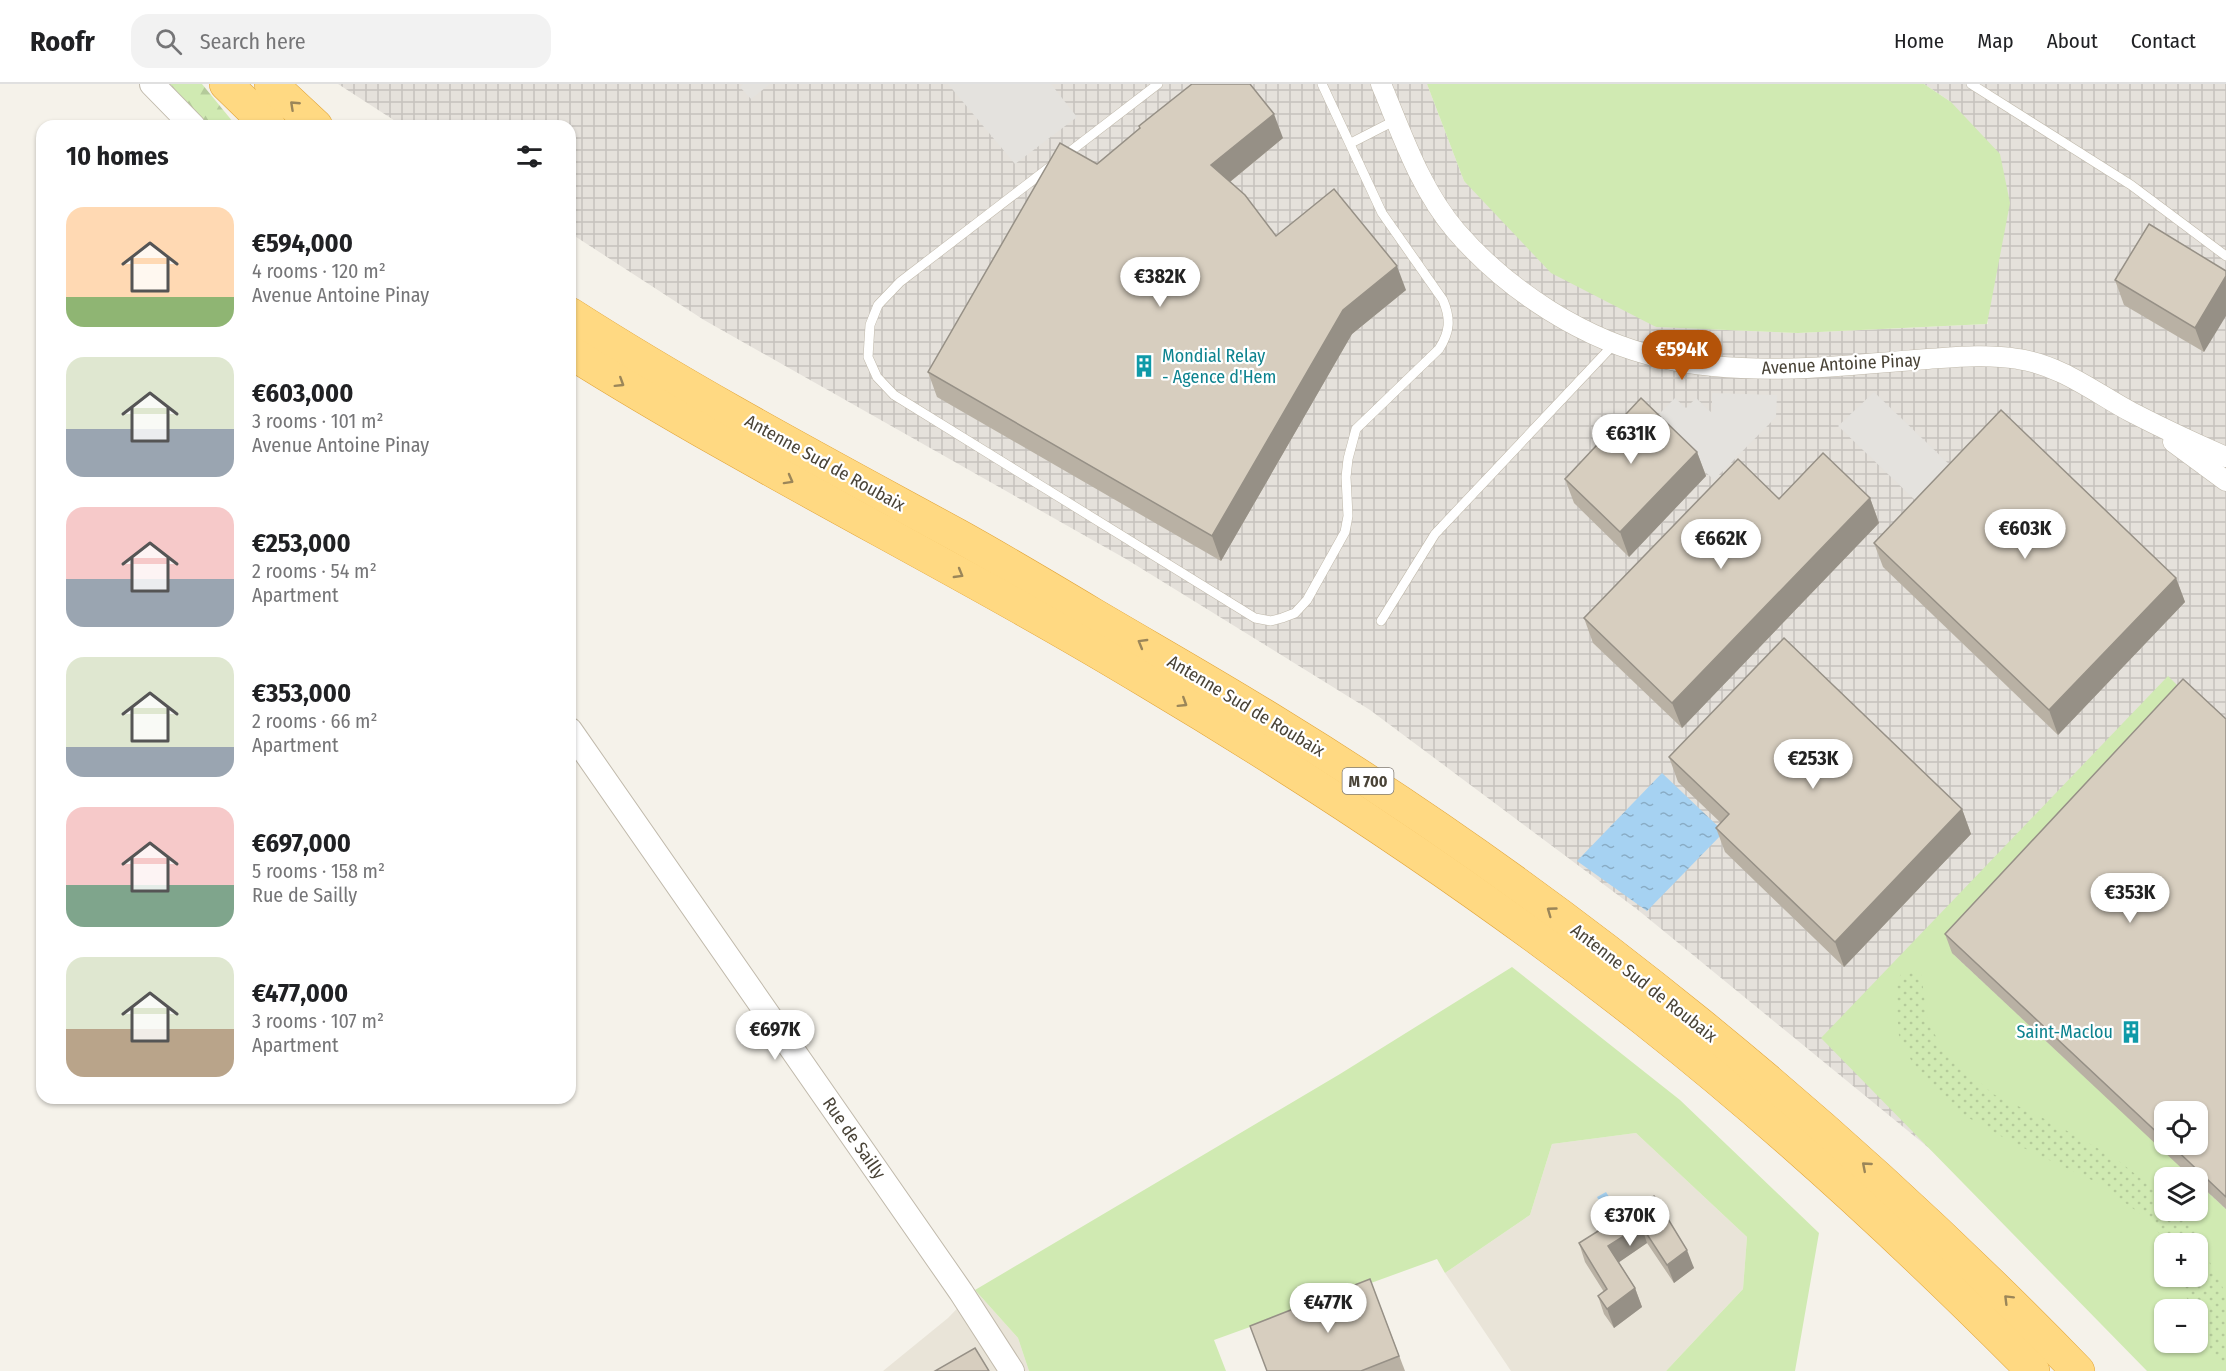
<!DOCTYPE html>
<html lang="en">
<head>
<meta charset="utf-8">
<style>
  :root { --surface:#fff; --page:#f2f2f2; --text:#202124; --muted:#757577; --line:#e0e0e0; --accent:#b45309 }
  body { margin:0; font-family:"Fira Sans Condensed",sans-serif; background:var(--page); color:var(--text); height:100vh; display:flex; flex-direction:column; font-size:22px; white-space:nowrap }
  * { box-sizing:border-box; margin:0 }
  p { font-size:20px; color:var(--muted) }
  .icon { flex:none; width:33px; height:33px; fill:none; stroke:currentColor; stroke-width:2; stroke-linecap:round; stroke-linejoin:round }
  .map { position:relative; flex:1; overflow:hidden }
  .details { position:absolute; left:36px; top:36px; width:540px; height:984px; display:flex; flex-direction:column; background:var(--surface); border-radius:18px; box-shadow:0 2px 4px #0004 }
  .details>* { flex:none }
  .controls { position:absolute; left:2154px; top:1017px; display:grid; gap:12px }
  .controls a { display:grid; place-items:center; width:54px; height:54px; border-radius:12px; background:var(--surface); box-shadow:0 2px 4px #0004; font-size:30px }
  .price { position:absolute; translate:-50% -51px; padding:0 14px; border-radius:21px; background:#fff; color:#222; font-size:20px; line-height:39px; filter:drop-shadow(0 2px 3px #0008) }
  .price::after { content:''; position:absolute; left:50%; top:36px; width:18px; height:14px; margin-left:-9px; background:inherit; clip-path:polygon(0 0,100% 0,50% 100%) }
  .price.active { background:var(--accent); color:#fff }
  ul { padding:0; list-style:none }
  li { display:flex; align-items:center; gap:18px; height:150px; padding:0 30px }
  li span { display:grid; place-items:center; flex:none; width:168px; height:120px; border-radius:18px; color:#555 }
  li>.icon { margin-inline-start:auto }
  span .icon { width:72px; height:72px; fill:#fffc; stroke-width:1 }
  li b { font-size:26px }
  h2 { display:flex; justify-content:space-between; align-items:center; height:72px; padding:0 30px; font-size:26px }
  header { display:flex; align-items:center; gap:36px; box-sizing:border-box; height:84px; padding:0 30px; background:var(--surface); border-bottom:2px solid var(--line) }
  header strong { font-size:28px }
  nav { display:flex; gap:33px; margin-inline-start:auto; font-size:21px }
  .search { width:420px; height:54px; background:var(--page); display:flex; align-items:center; gap:15px; box-sizing:border-box; padding:0 21px; border-radius:18px; color:var(--muted); font-size:22px }
  .map>svg:first-child { display:block }
  .residential { fill:#e9e4d8 }
  .industrial { fill:url(#industrial-grid); fill-rule:evenodd }
  .grass { fill:#d0eab2; fill-rule:evenodd }
  .forest { fill:url(#forest-firs) }
  .garden { fill:url(#garden-dots) }
  .parking { fill:#e4e2de }
  .water { fill:url(#water-ripples) }
  .lines { fill:none; stroke-linecap:round; stroke-linejoin:round }
  .service-casing { stroke:#c1baac; stroke-width:10 }
  .minor-casing { stroke:#c1baac; stroke-width:21 }
  .tertiary-casing { stroke:#c1baac; stroke-width:26 }
  .trunk-casing { stroke:#e1a438; stroke-width:34 }
  .service { stroke:#fff; stroke-width:9 }
  .minor { stroke:#fff; stroke-width:20 }
  .tertiary { stroke:#fff; stroke-width:24 }
  .trunk { stroke:#ffd982; stroke-width:33 }
  .wall { fill:#b9b1a4; fill-rule:evenodd }
  .shaded-wall { fill:#969086 }
  .building { fill:#d7cebf; stroke:#969086; stroke-width:1.5 }
  .oneway { stroke:#9b8659 }
  .labels { text-anchor:middle; stroke-width:4.5; stroke-linejoin:round; paint-order:stroke }
  .shield { fill:#fff; stroke:#807b73; stroke-width:1.5 }
  .shield-label { font-size:16px; font-weight:bold; fill:#494337 }
  .culture-label { font-size:18px; fill:#0d838f; stroke:#fff; text-anchor:start }
  .street-label { font-size:18px; fill:#494337; stroke:#fff }
</style>
</head>
<body>
<header>
<strong>Roofr</strong>
<div class="search"><svg class="icon" aria-label="search" viewBox="0 0 24 24"><circle cx="10" cy="10" r="6"/><path d="M15 15l6 6"/></svg>Search here</div>
<nav><a>Home</a><a>Map</a><a>About</a><a>Contact</a></nav>
</header>
<div class="map">
<svg width="2226" height="1287" viewBox="0 0 2226 1287">
  <defs>
    <pattern id="industrial-grid" width="8" height="8" patternUnits="userSpaceOnUse" patternTransform="scale(1.5)"><rect width="8" height="8" fill="#e5e1db"/><path d="M0 4h8M4 0v8" fill="none" stroke="#c6c2bd"/></pattern>
    <pattern id="forest-firs" width="22" height="20" patternUnits="userSpaceOnUse" patternTransform="scale(1.5)"><rect width="22" height="20" fill="#d0eab2"/><path d="M5 1l3.5 6h-7zM16 11l3.5 6h-7z" fill="#b4ca9a"/></pattern>
    <pattern id="garden-dots" width="8" height="8" patternUnits="userSpaceOnUse" patternTransform="scale(1.5)"><rect width="8" height="8" fill="#d0eab2"/><path d="M2 2h.1M6 6h.1" fill="none" stroke="#b4ca9a" stroke-width="1.8" stroke-linecap="round"/></pattern>
    <pattern id="water-ripples" width="26" height="14" patternUnits="userSpaceOnUse" patternTransform="scale(1.5)"><rect width="26" height="14" fill="#a6d2f2"/><path d="M2 4q2-2 4 0t4 0M15 11q2-2 4 0t4 0" fill="none" stroke="#89acc5"/></pattern>
  </defs>
  <rect width="100%" height="100%" fill="#f5f2ea"/>
  <g class="residential">
    <path d="M1636 1049 1747 1153 1743 1205 1666 1287H1511L1445 1189 1530 1131 1552 1060Z"/>
    <path d="M975 1206 1018 1254 1029 1287H883L948 1234Z"/>
  </g>
  <path class="industrial" d="M338 0H1427L1464 97 1656 243 1798 249 1988 240 1951 18 1924 0H2226V1287H2153L1990 1114 1638 826 1370 626 1126 475 704 236 570 149V42H403ZM2164 1028H2198V1060H2164ZM2164 1094H2198V1126H2164ZM2164 1160H2198V1192H2164ZM2164 1226H2198V1258H2164Z"/>
  <g class="grass">
    <path d="M1427 0H1924L1951 18 2000 70 2010 119 1987 240 1798 249 1656 243 1551 189 1464 97Z"/>
    <path d="M2168 592 2190 614 1952 869 2192 1093 2164 1094V1126H2198V1099L2226 1125V1287H2147L1821 954ZM2164 1160H2198V1192H2164ZM2164 1226H2198V1258H2164Z"/>
    <path d="M1512 883 1680 1016 1819 1149 1795 1287H1666L1743 1205 1747 1153 1636 1049 1552 1060 1530 1131 1445 1189 1437 1175 1214 1256 1226 1287H1029L1018 1254 975 1206 1340 990Z"/>
  </g>
  <path class="forest" d="M170 0H202L233 38 202 37Z"/>
  <path class="garden" d="M1911 884 1921 889 1928 940 1946 968 1993 1010 2053 1039 2115 1074 2164 1113V1126L2180 1127 2187 1133 2226 1210V1287C2210 1268 2198 1251 2198 1226L2191 1225 2179 1193 2198 1192V1160L2166 1159 2149 1136 2096 1098 2013 1059 1953 1025 1912 978 1899 952 1895 903 1901 890Z"/>
  <g class="parking">
    <path d="M743 0H770L751 15 740 3Z"/>
    <path d="M948 0H1051L1077 33 1015 80Z"/>
    <path d="M1874 308 1951 382 1917 418 1838 342Z"/>
    <path d="M1712 309 1777 311 1776 333 1714 396 1652 337 1675 314 1686 324 1696 314 1712 329Z"/>
  </g>
  <g class="water">
    <path d="M1662 689 1724 748 1647 827 1577 777Z"/>
    <path d="M1606 1108 1623 1135 1613 1141 1597 1113Z"/>
  </g>
  <g class="lines">
    <g class="service-casing">
      <g id="service">
        <path d="M1158 0 900 198 878 221 870 241 868 273 877 293 894 311 1255 534 1271 537 1282 534 1295 529 1307 516 1345 448 1348 432 1346 393 1348 375 1356 345 1439 265C1450 248 1451 235 1443 216L1382 129 1322 0"/>
        <path d="M1971 0 2131 101 2226 172"/>
        <path d="M1351 59 1396 36"/>
        <path d="M1381 537 1435 450 1615 259"/>
      </g>
    </g>
    <g class="minor-casing">
      <g id="minor">
        <path d="M1381 0C1402 50 1420 105 1456 147 1508 207 1585 257 1662 274 1710 285 1759 286 1807 284 1847 282 1888 278 1928 275 1957 273 1988 270 2018 275 2060 281 2094 308 2131 328 2162 344 2194 359 2226 373"/>
        <path d="M2173 358 2226 397"/>
      </g>
    </g>
    <g class="tertiary-casing">
      <g id="tertiary">
        <path d="M152 0 193 42"/>
        <path d="M570 646 961 1208 1012 1287"/>
      </g>
    </g>
    <g class="trunk-casing">
      <g id="trunk">
        <path d="M226 0 269 42"/>
        <path d="M271 0 316 42"/>
        <path d="M570 230C696 311 827 380 957 451 1004 477 1049 504 1094 531 1155 567 1217 602 1278 640 1570 819 1840 1042 2078 1287"/>
        <path d="M570 268C758 386 958 483 1148 598 1321 701 1489 813 1646 937 1783 1045 1911 1164 2033 1287"/>
      </g>
    </g>
    <use href="#service" class="service"/>
    <use href="#minor" class="minor"/>
    <use href="#tertiary" class="tertiary"/>
    <use href="#trunk" class="trunk"/>
  </g>
  <g class="wall">
    <path d="M1139 42 1283 54 1230 98 1276 152 1406 206 1352 250 1221 477 937 313 928 288 1097 80 1140 45Z"/>
    <path d="M2226 187 2204 268 2124 221 2115 196Z"/>
    <path d="M1697 368 1706 392 1629 473 1574 419 1565 395Z"/>
    <path d="M1870 414 1879 439 1682 644 1593 559 1584 534 1779 415Z"/>
    <path d="M1874 459 2176 494 2185 518 2058 651 1883 483Z"/>
    <path d="M2226 635V1125L2198 1099V1094H2192L1952 869 1945 850ZM2164 1028 2198 1060H2164Z"/>
    <path d="M1669 673 1962 725 1971 750 1844 883 1725 768 1716 744 1721 739 1678 698Z"/>
    <path d="M1654 1112 1694 1184 1674 1199 1647 1159 1619 1178 1635 1204 1642 1223 1614 1244 1604 1230 1598 1212 1604 1208 1585 1178 1579 1159Z"/>
    <path d="M1370 1195 1405 1287H1266Z"/>
  </g>
  <g class="shaded-wall">
    <path d="M1274 30 1283 54 1220 106 1211 81Z"/>
    <path d="M1397 182 1406 206 1352 250 1221 477 1212 452 1343 226Z"/>
    <path d="M2226 192V232L2204 268 2195 244Z"/>
    <path d="M1697 368 1706 392 1629 473 1620 448Z"/>
    <path d="M1870 414 1879 439 1682 644 1672 619Z"/>
    <path d="M2176 494 2185 518 2058 651 2049 626Z"/>
    <path d="M1962 725 1971 750 1844 883 1835 858Z"/>
    <path d="M1641 1141 1647 1159 1615 1181 1608 1162Z"/>
    <path d="M1687 1166 1694 1184 1674 1199 1667 1181Z"/>
    <path d="M1635 1204 1642 1223 1614 1244 1607 1225Z"/>
  </g>
  <g class="building">
    <path d="M1192 0H1250L1274 30 1211 81 1245 111 1276 152 1334 105 1397 182 1343 226 1212 452 928 288 1060 59 1097 80 1140 44 1139 42Z"/>
    <path d="M2149 140 2226 187V192L2195 244 2115 196Z"/>
    <path d="M1641 314 1697 368 1620 448 1565 395Z"/>
    <path d="M2001 326 2176 494 2049 626 1874 459Z"/>
    <path d="M1823 369 1870 414 1672 619 1584 534 1738 375 1779 415Z"/>
    <path d="M1784 554 1962 725 1835 858 1716 744 1729 730 1669 673Z"/>
    <path d="M2183 595 2226 635V1113L2170 1060H2198V1028H2164V1055L1945 850Z"/>
    <path d="M1654 1112 1687 1166 1667 1181 1641 1141 1608 1162 1635 1204 1607 1225 1598 1212 1607 1205 1579 1159Z"/>
    <path d="M1370 1195 1399 1272 1361 1287H1267L1250 1242Z"/>
    <path d="M975 1264 989 1287H935Z"/>
  </g>
  <defs><path id="oneway-chevron" d="M-2-3.5L2.5 0L-2 3.5" fill="none" stroke-width="1.6" stroke-linecap="round" stroke-linejoin="round" transform="scale(1.5)"/></defs>
  <g class="oneway">
    <use href="#oneway-chevron" transform="translate(294 21) rotate(-137)"/>
    <use href="#oneway-chevron" transform="translate(620 299) rotate(32)"/>
    <use href="#oneway-chevron" transform="translate(789 396) rotate(29)"/>
    <use href="#oneway-chevron" transform="translate(959 490) rotate(30)"/>
    <use href="#oneway-chevron" transform="translate(1142 559) rotate(-150)"/>
    <use href="#oneway-chevron" transform="translate(1183 619) rotate(32)"/>
    <use href="#oneway-chevron" transform="translate(1551 827) rotate(-144)"/>
    <use href="#oneway-chevron" transform="translate(1866 1082) rotate(-139)"/>
    <use href="#oneway-chevron" transform="translate(2008 1215) rotate(-135)"/>
  </g>
  <defs>
    <g id="building-bare" transform="scale(1.8)"><path d="M-4-6H4V6H1V3H-1V6H-4ZM-2.5-4.3h1.7v1.8h-1.7ZM.8-4.3h1.7v1.8H.8ZM-2.5-1h1.7V.8h-1.7ZM.8-1h1.7V.8H.8Z" fill="#0f9aa8" stroke="#fff" stroke-width="2.5" paint-order="stroke"/></g>
  </defs>
  <g fill-rule="evenodd">
    <use href="#building-bare" x="1144" y="282"/>
    <use href="#building-bare" x="2131" y="948"/>
  </g>
  <g class="labels">
    <rect class="shield" x="1342.5" y="684" width="51" height="26" rx="4.5"/>
    <g class="shield-label">
      <text x="1368" y="703">M 700</text>
    </g>
    <g class="culture-label">
      <text x="1162" y="278">Mondial Relay<tspan x="1162" dy="21">- Agence d'Hem</tspan></text>
      <text x="2113" y="954" text-anchor="end">Saint-Maclou</text>
    </g>
    <g class="street-label">
      <text transform="translate(1841 280) rotate(-3)" y="6">Avenue Antoine Pinay</text>
      <text transform="translate(825 379) rotate(29)" y="6">Antenne Sud de Roubaix</text>
      <text transform="translate(1246 622) rotate(31)" y="6">Antenne Sud de Roubaix</text>
      <text transform="translate(1644 899) rotate(38)" y="6">Antenne Sud de Roubaix</text>
      <text transform="translate(854 1054) rotate(55)" y="6">Rue de Sailly</text>
    </g>
  </g>
</svg>
<div class="controls">
<a><svg class="icon" aria-label="locate" viewBox="0 0 24 24"><circle cx="12" cy="12" r="6"/><path d="M12 2v4M12 18v4M2 12h4M18 12h4"/></svg></a>
<a><svg class="icon" aria-label="layers" viewBox="0 0 24 24"><path d="M12 4l9 5-9 5-9-5zM3 14l9 5 9-5"/></svg></a>
<a>+</a>
<a>−</a>
</div>
<b class="price" style="left:1160px;top:224px">€382K</b>
<b class="price active" style="left:1682px;top:297px">€594K</b>
<b class="price" style="left:1631px;top:381px">€631K</b>
<b class="price" style="left:2025px;top:476px">€603K</b>
<b class="price" style="left:1721px;top:486px">€662K</b>
<b class="price" style="left:1813px;top:706px">€253K</b>
<b class="price" style="left:2130px;top:840px">€353K</b>
<b class="price" style="left:775px;top:977px">€697K</b>
<b class="price" style="left:1630px;top:1163px">€370K</b>
<b class="price" style="left:1328px;top:1250px">€477K</b>
<section class="details">
<h2>10 homes<svg class="icon" aria-label="filters" viewBox="0 0 24 24"><path d="M4 7h16M4 17h16"/><circle cx="9" cy="7" r="2"/><circle cx="15" cy="17" r="2"/></svg></h2>
<ul>
<li><span style="background:linear-gradient(#ffd9b3 75%,#8fb573 0)"><svg class="icon" aria-label="home" viewBox="0 0 24 24"><path d="M3 11l9-7 9 7M6 9v11h12V9"/></svg></span><div><b>€594,000</b><p>4 rooms · 120 m²</p><p>Avenue Antoine Pinay</p></div></li>
<li><span style="background:linear-gradient(#dfe7d0 60%,#9aa5b1 0)"><svg class="icon" aria-label="home" viewBox="0 0 24 24"><path d="M3 11l9-7 9 7M6 9v11h12V9"/></svg></span><div><b>€603,000</b><p>3 rooms · 101 m²</p><p>Avenue Antoine Pinay</p></div></li>
<li><span style="background:linear-gradient(#f6c9c9 60%,#9aa5b1 0)"><svg class="icon" aria-label="home" viewBox="0 0 24 24"><path d="M3 11l9-7 9 7M6 9v11h12V9"/></svg></span><div><b>€253,000</b><p>2 rooms · 54 m²</p><p>Apartment</p></div></li>
<li><span style="background:linear-gradient(#dfe7d0 75%,#9aa5b1 0)"><svg class="icon" aria-label="home" viewBox="0 0 24 24"><path d="M3 11l9-7 9 7M6 9v11h12V9"/></svg></span><div><b>€353,000</b><p>2 rooms · 66 m²</p><p>Apartment</p></div></li>
<li><span style="background:linear-gradient(#f6c9c9 65%,#7fa58c 0)"><svg class="icon" aria-label="home" viewBox="0 0 24 24"><path d="M3 11l9-7 9 7M6 9v11h12V9"/></svg></span><div><b>€697,000</b><p>5 rooms · 158 m²</p><p>Rue de Sailly</p></div></li>
<li><span style="background:linear-gradient(#dfe7d0 60%,#b9a48a 0)"><svg class="icon" aria-label="home" viewBox="0 0 24 24"><path d="M3 11l9-7 9 7M6 9v11h12V9"/></svg></span><div><b>€477,000</b><p>3 rooms · 107 m²</p><p>Apartment</p></div></li>
</ul>
</section>
</div>
</body>
</html>
